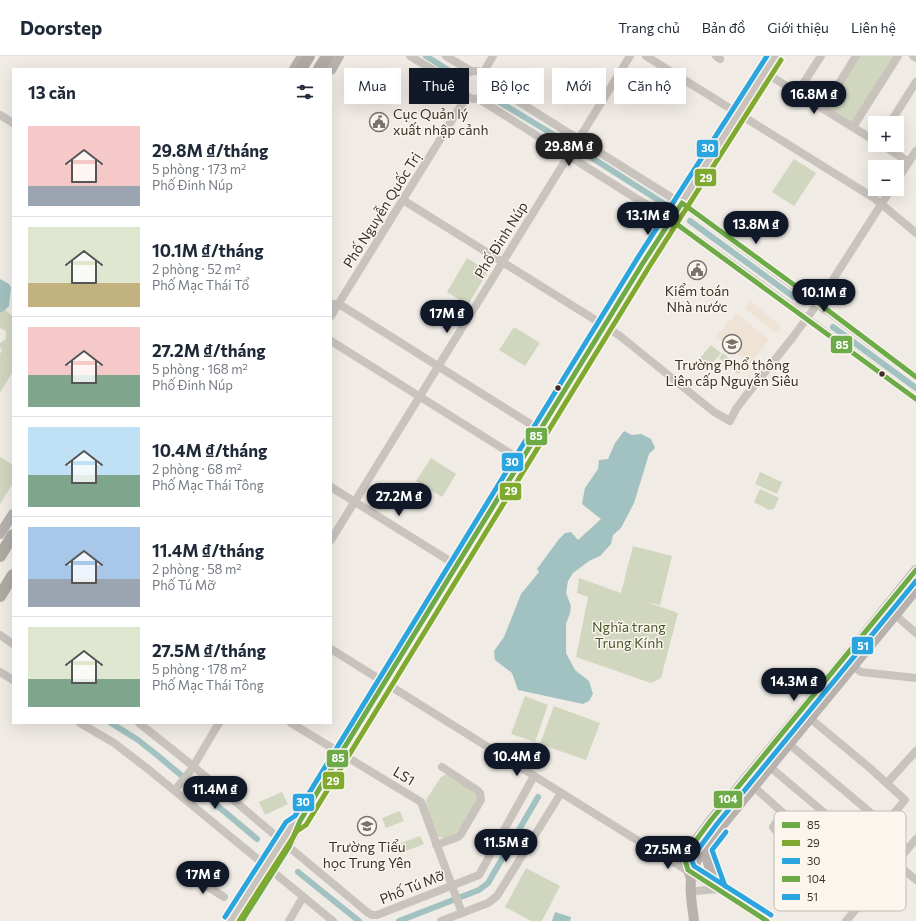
<!DOCTYPE html>
<html lang="vi">
<head>
<meta charset="utf-8">
<style>
  :root { --surface:#fff; --page:#f6f6f7; --text:#1f2937; --muted:#747a83; --line:#e0e1e3; --accent:#111827 }
  body { margin:0; font-family:Commissioner,sans-serif; background:var(--page); color:var(--text); height:100vh; display:flex; flex-direction:column; font-size:15px; white-space:nowrap }
  * { box-sizing:border-box; margin:0 }
  p { font-size:13px; color:var(--muted) }
  .icon { flex:none; width:22px; height:22px; fill:none; stroke:currentColor; stroke-width:2; stroke-linecap:round; stroke-linejoin:round }
  .map { position:relative; flex:1; overflow:hidden }
  .details { position:absolute; left:12px; top:12px; width:320px; height:656px; display:flex; flex-direction:column; background:var(--surface); border-radius:0px; box-shadow:0 4px 16px #0002 }
  .details>* { flex:none }
  .banner { position:absolute; left:344px; top:12px; width:380px; height:36px; display:flex; gap:8px }
  .controls { position:absolute; left:868px; top:60px; display:grid; gap:8px }
  .controls a { display:grid; place-items:center; width:36px; height:36px; border-radius:0px; background:var(--surface); box-shadow:0 4px 16px #0002; font-size:20px }
  .price { position:absolute; translate:-50% -34px; padding:0 9px; border-radius:14px; background:var(--accent); color:#fff; font-size:13px; line-height:26px; filter:drop-shadow(0 1px 2px #0008) }
  .price::after { content:''; position:absolute; left:50%; top:24px; width:12px; height:9px; margin-left:-6px; background:inherit; clip-path:polygon(0 0,100% 0,50% 100%) }
  .price.active { background:#222; color:#fff }
  ul { padding:0; list-style:none }
  li { display:flex; align-items:center; gap:12px; height:100px; padding:0 16px }
  li+li { border-top:1px solid var(--line) }
  li span { display:grid; place-items:center; flex:none; width:112px; height:80px; border-radius:0px; color:#555 }
  li>.icon { margin-inline-start:auto }
  span .icon { width:48px; height:48px; fill:#fffc; stroke-width:1 }
  li b { font-size:17px }
  h2 { display:flex; justify-content:space-between; align-items:center; height:48px; padding:0 16px; font-size:17px }
  .chip { padding:0 14px; border-radius:0px; background:var(--surface); box-shadow:0 4px 16px #0002; font-size:14px; line-height:36px }
  .chip.active { background:var(--accent); color:#fff }
  header { display:flex; align-items:center; gap:24px; box-sizing:border-box; height:56px; padding:0 20px; background:var(--surface); border-bottom:1px solid var(--line) }
  header strong { font-size:19px }
  nav { display:flex; gap:22px; margin-inline-start:auto; font-size:14px }
  .map>svg:first-child { display:block }
  .green { fill:#d1d6bf }
  .plaza { fill:#eee3d5 }
  .water { fill:#a1c2c1 }
  .lines { fill:none; stroke-linecap:round; stroke-linejoin:round }
  .canal { stroke:#a1c2c1; stroke-width:6 }
  .minor { stroke:#c9c3be; stroke-width:8 }
  .major { stroke:#b8b1ad; stroke-width:10 }
  .highway { stroke:#afaaa4; stroke-width:12 }
  .bus-1-casing { stroke:#fbf5ee; stroke-width:8 }
  .bus-2-casing { stroke:#fbf5ee; stroke-width:8 }
  .bus-3-casing { stroke:#fbf5ee; stroke-width:8 }
  .bus-4-casing { stroke:#fbf5ee; stroke-width:8 }
  .bus-5-casing { stroke:#fbf5ee; stroke-width:8 }
  .bus-1 { stroke:#6daa48; stroke-width:5 }
  .bus-2 { stroke:#7fa92f; stroke-width:5 }
  .bus-3 { stroke:#2aa5df; stroke-width:5 }
  .bus-4 { stroke:#6daa48; stroke-width:5 }
  .bus-5 { stroke:#2aa5df; stroke-width:5 }
  .bus-dot { fill:#3b302b; stroke:#fbf5ee; stroke-width:1.5 }
  .labels { text-anchor:middle; stroke-width:3; stroke-linejoin:round; paint-order:stroke }
  .poi-label { font-size:14px; fill:#3b302b; stroke:#fbf5ee }
  .street-label { font-size:14px; fill:#3b302b; stroke:#fbf5ee }
  .park-label { font-size:14px; fill:#4a5a2e; stroke:#fbf5ee }
  .key { fill:#fbf5ee; stroke:#c1bab4; stroke-width:1 }
  .key-label { font-size:11px; fill:#3b302b }
  .line-badge { stroke:#fbf5ee; stroke-width:1.5 }
  .badge-label { font-size:11px; text-anchor:middle; font-weight:bold; fill:#fff }
</style>
</head>
<body>
<header>
<strong>Doorstep</strong>
<nav><a>Trang chủ</a><a>Bản đồ</a><a>Giới thiệu</a><a>Liên hệ</a></nav>
</header>
<div class="map">
<svg width="916" height="865" viewBox="0 0 916 865">
  <rect width="100%" height="100%" fill="#f0ebe5"/>
  <g class="green">
    <path d="M859 0H895L853 67 828 51Z"/>
    <path d="M794 103 816 117 794 150 772 136Z"/>
    <path d="M467 202 488 215 468 249 447 236Z"/>
    <path d="M5 254 13 261V315L0 337V298L2 294 0 292V287L6 283V275L0 272V257Z"/>
    <path d="M514 271 540 287 525 310 499 294Z"/>
    <path d="M711 289 721 297 706 315 696 307Z"/>
    <path d="M723 297 742 314 738 318 719 302Z"/>
    <path d="M0 401 13 409V427L0 448Z"/>
    <path d="M431 402 456 418 442 441 416 425Z"/>
    <path d="M760 416 782 426 777 438 755 428Z"/>
    <path d="M760 433 779 442 774 453 769 454 754 446Z"/>
    <path d="M633 490 672 500 660 549 647 546 678 557 661 622 651 627 576 601 588 541 577 537 579 522 621 537Z"/>
    <path d="M525 640 548 649 535 686 511 678Z"/>
    <path d="M554 650 600 667 586 704 540 688Z"/>
    <path d="M445 719H448L476 737 477 739V744C469 758 457 790 437 780L426 749V744L441 721Z"/>
    <path d="M282 736 288 748 265 759 259 746Z"/>
    <path d="M400 755 404 765 386 772 382 762Z"/>
    <path d="M420 780 424 788 398 798 395 789Z"/>
    <path d="M526 812 560 830 542 865H531L505 851Z"/>
  </g>
  <g class="plaza">
    <path d="M751 245 781 270 775 277 745 252Z"/>
    <path d="M736 257 769 284 750 308 716 280 720 275 721 276 728 265 730 266Z"/>
  </g>
  <g class="water">
    <path d="M0 223 9 228 11 232 9 250 5 254 0 257Z"/>
    <path d="M624 375 632 379 641 378 651 383 655 392 649 398 634 447 621 472 613 479 611 488 600 500 589 505 573 517 568 525 566 537 571 550 570 557 566 568V597L575 614 589 625 593 638 589 645 583 648 518 634 512 617 495 604 494 595 504 581 521 538 539 516 537 513 559 483 565 477 571 476 578 484 601 463 582 448 585 432 598 413 599 404 608 403 615 387Z"/>
    <path d="M555 856 571 861 570 865H552Z"/>
  </g>
  <g class="lines">
    <g class="canal">
      <path d="M426 0 451 16"/>
      <path d="M496 44 564 85"/>
      <path d="M586 98 663 147"/>
      <path d="M690 165 794 241"/>
      <path d="M833 271 916 332"/>
      <path d="M111 667 138 684 157 699 257 783"/>
      <path d="M298 816 359 865"/>
      <path d="M399 865 479 834 488 827 538 741"/>
    </g>
    <g class="minor">
      <path d="M410 0 461 31"/>
      <path d="M446 0 471 15"/>
      <path d="M646 0 874 142 916 177"/>
      <path d="M716 0 720 3"/>
      <path d="M913 0 916 2"/>
      <circle cx="475" cy="29" r="14"/>
      <path d="M764 16 875 85"/>
      <path d="M483 17 493 0"/>
      <path d="M489 27 693 155 916 321"/>
      <path d="M797 37 821 0"/>
      <path d="M479 43 629 138 659 156 741 214 916 343"/>
      <path d="M823 53 856 0"/>
      <path d="M0 59 13 67"/>
      <path d="M890 67 916 26"/>
      <path d="M853 71 898 0"/>
      <path d="M882 89 909 106"/>
      <path d="M897 124 916 95"/>
      <path d="M403 144 605 270 620 280 714 356 730 365 736 353 745 341 793 281 818 247 891 133"/>
      <path d="M331 248H339L540 374"/>
      <path d="M331 260 467 40"/>
      <path d="M331 285 521 404"/>
      <path d="M331 431 456 509"/>
      <path d="M331 484 630 0"/>
      <path d="M895 559 916 577"/>
      <path d="M0 579 13 588"/>
      <path d="M331 593 632 781 718 833 767 865"/>
      <path d="M854 611 861 616 916 622"/>
      <path d="M0 616 13 624"/>
      <path d="M80 667 114 687 148 713 333 865"/>
      <path d="M139 667 193 710 282 785"/>
      <path d="M291 667 421 746 462 857"/>
      <path d="M789 688 884 768"/>
      <path d="M770 711 865 791"/>
      <path d="M887 727 916 695"/>
      <path d="M754 731 847 814"/>
      <path d="M175 734 191 714 219 667"/>
      <path d="M783 758 773 771 783 784 827 837 905 744 871 713 811 663"/>
      <path d="M436 789 458 781 461 778 481 744 480 737 477 734 442 711"/>
      <path d="M289 791 367 856 372 859H377L479 819 534 720"/>
      <path d="M660 797 675 796 691 791"/>
      <path d="M896 807 916 824"/>
      <path d="M192 821 224 841"/>
      <path d="M691 839 696 835 717 833"/>
      <path d="M231 865 288 776 292 770 300 765"/>
      <path d="M242 865 289 791 297 774 300 765 643 207 775 0"/>
      <path d="M289 865 303 841"/>
      <path d="M441 865 488 847 497 840 561 737"/>
      <path d="M846 865 916 783"/>
    </g>
    <g class="major">
      <path d="M294 13 302 0"/>
      <path d="M331 14 339 0"/>
      <path d="M0 478 13 458"/>
      <path d="M704 793 709 810 718 833"/>
      <path d="M691 823 685 804 691 791 711 764 841 607 916 514"/>
      <path d="M694 865C692 847 687 826 695 808 698 802 703 795 706 789L916 534"/>
    </g>
    <g class="highway">
      <path d="M301 13 309 0"/>
      <path d="M319 13 327 0"/>
      <path d="M0 500 13 479"/>
      <path d="M0 540 13 519"/>
    </g>
    <g class="bus-1-casing">
      <g id="bus-1">
        <path d="M671 164 916 343"/>
        <path d="M242 865 289 791 300 765 341 697 643 207 682 147 801 234 916 321"/>
      </g>
    </g>
    <g class="bus-2-casing">
      <path id="bus-2" d="M239 865 297 775 306 769 649 211 781 4"/>
    </g>
    <g class="bus-3-casing">
      <path id="bus-3" d="M225 861 286 766 295 760 637 203 767 0"/>
    </g>
    <g class="bus-4-casing">
      <path id="bus-4" d="M767 865 688 814 685 804 691 791 711 764 916 514"/>
    </g>
    <g class="bus-5-casing">
      <g id="bus-5">
        <path d="M725 830 712 794 726 776"/>
        <path d="M771 859 694 810 692 805 697 795 717 768 916 525"/>
      </g>
    </g>
    <use href="#bus-1" class="bus-1"/>
    <use href="#bus-2" class="bus-2"/>
    <use href="#bus-3" class="bus-3"/>
    <use href="#bus-4" class="bus-4"/>
    <use href="#bus-5" class="bus-5"/>
  </g>
  <defs>
    <g id="civic-ring" transform="scale(1)"><circle r="9.5" fill="#fbf5ee" stroke="#7a716c" stroke-width="1.5"/><path d="M-.6-6.5H3V-4.5H.6V-3L4-1V1h2V6H-6V1h2V-1L-.6-3ZM-1.2 2.5V6h2.4V2.5Z" fill="#7a716c"/></g>
    <g id="school-ring" transform="scale(1)"><circle r="9.5" fill="#fbf5ee" stroke="#7a716c" stroke-width="1.5"/><path d="M0-5L7-2L0 1L-7-2ZM-4 1L0 2.5L4 1V4Q0 6-4 4Z" fill="#7a716c"/></g>
  </defs>
  <g fill-rule="evenodd">
    <use href="#civic-ring" x="379" y="66"/>
    <use href="#civic-ring" x="697" y="214"/>
    <use href="#school-ring" x="732" y="288"/>
    <use href="#school-ring" x="367" y="770"/>
  </g>
  <g class="bus-dot">
    <circle cx="882" cy="318" r="3.5"/>
    <circle cx="558" cy="332" r="3.5"/>
  </g>
  <g class="labels">
    <g class="poi-label">
      <text x="393" y="63" text-anchor="start">Cục Quản lý<tspan x="393" dy="16">xuất nhập cảnh</tspan></text>
      <text x="697" y="240">Kiểm toán<tspan x="697" dy="16">Nhà nước</tspan></text>
      <text x="732" y="314">Trường Phổ thông<tspan x="732" dy="16">Liên cấp Nguyễn Siêu</tspan></text>
      <text x="367" y="796">Trường Tiểu<tspan x="367" dy="16">học Trung Yên</tspan></text>
    </g>
    <g class="street-label">
      <text transform="translate(382 154) rotate(-58)" y="5">Phố Nguyễn Quốc Trị</text>
      <text transform="translate(501 184) rotate(-58)" y="5">Phố Đinh Núp</text>
      <text transform="translate(404 720) rotate(31)" y="5">LS1</text>
      <text transform="translate(412 831) rotate(-22)" y="5">Phố Tú Mỡ</text>
    </g>
    <g class="park-label">
      <text x="629" y="576">Nghĩa trang<tspan x="629" dy="16">Trung Kính</tspan></text>
    </g>
  </g>
  <rect x="774" y="755" width="132" height="100" rx="6" class="key"/>
  <rect x="782" y="766" width="18" height="6" fill="#6daa48"/>
  <rect x="782" y="784" width="18" height="6" fill="#7fa92f"/>
  <rect x="782" y="802" width="18" height="6" fill="#2aa5df"/>
  <rect x="782" y="820" width="18" height="6" fill="#6daa48"/>
  <rect x="782" y="838" width="18" height="6" fill="#2aa5df"/>
  <g class="key-label">
    <text x="807" y="773">85</text>
    <text x="807" y="791">29</text>
    <text x="807" y="809">30</text>
    <text x="807" y="827">104</text>
    <text x="807" y="845">51</text>
  </g>
  <g class="line-badge">
    <rect x="696" y="83" width="23" height="19" rx="4" fill="#2aa5df"/>
    <rect x="694" y="112" width="23" height="19" rx="4" fill="#7fa92f"/>
    <rect x="830" y="279" width="23" height="19" rx="4" fill="#6daa48"/>
    <rect x="525" y="371" width="23" height="19" rx="4" fill="#6daa48"/>
    <rect x="501" y="396" width="23" height="20" rx="4" fill="#2aa5df"/>
    <rect x="499" y="426" width="23" height="19" rx="4" fill="#7fa92f"/>
    <rect x="851" y="580" width="23" height="19" rx="4" fill="#2aa5df"/>
    <rect x="326" y="693" width="23" height="19" rx="4" fill="#6daa48"/>
    <rect x="322" y="715" width="23" height="19" rx="4" fill="#7fa92f"/>
    <rect x="713" y="734" width="30" height="19" rx="4" fill="#6daa48"/>
    <rect x="292" y="737" width="23" height="19" rx="4" fill="#2aa5df"/>
  </g>
  <g class="badge-label">
    <text x="708" y="96">30</text>
    <text x="706" y="126">29</text>
    <text x="842" y="293">85</text>
    <text x="536" y="384">85</text>
    <text x="512" y="410">30</text>
    <text x="511" y="439">29</text>
    <text x="863" y="594">51</text>
    <text x="338" y="706">85</text>
    <text x="333" y="729">29</text>
    <text x="728" y="747">104</text>
    <text x="303" y="750">30</text>
  </g>
</svg>
<div class="controls">
<a>+</a>
<a>−</a>
</div>
<b class="price" style="left:814px;top:59px">16.8M ₫</b>
<b class="price active" style="left:569px;top:111px">29.8M ₫</b>
<b class="price" style="left:648px;top:180px">13.1M ₫</b>
<b class="price" style="left:756px;top:189px">13.8M ₫</b>
<b class="price" style="left:824px;top:257px">10.1M ₫</b>
<b class="price" style="left:447px;top:278px">17M ₫</b>
<b class="price" style="left:399px;top:461px">27.2M ₫</b>
<b class="price" style="left:794px;top:646px">14.3M ₫</b>
<b class="price" style="left:517px;top:721px">10.4M ₫</b>
<b class="price" style="left:215px;top:754px">11.4M ₫</b>
<b class="price" style="left:506px;top:807px">11.5M ₫</b>
<b class="price" style="left:668px;top:814px">27.5M ₫</b>
<b class="price" style="left:203px;top:839px">17M ₫</b>
<div class="banner">
<a class="chip">Mua</a>
<a class="chip active">Thuê</a>
<a class="chip">Bộ lọc</a>
<a class="chip">Mới</a>
<a class="chip">Căn hộ</a>
</div>
<section class="details">
<h2>13 căn<svg class="icon" aria-label="filters" viewBox="0 0 24 24"><path d="M4 7h16M4 17h16"/><circle cx="9" cy="7" r="2"/><circle cx="15" cy="17" r="2"/></svg></h2>
<ul>
<li><span style="background:linear-gradient(#f6c9c9 75%,#9aa5b1 0)"><svg class="icon" aria-label="home" viewBox="0 0 24 24"><path d="M3 11l9-7 9 7M6 9v11h12V9"/></svg></span><div><b>29.8M ₫/tháng</b><p>5 phòng · 173 m²</p><p>Phố Đinh Núp</p></div></li>
<li><span style="background:linear-gradient(#dfe7d0 70%,#c2b280 0)"><svg class="icon" aria-label="home" viewBox="0 0 24 24"><path d="M3 11l9-7 9 7M6 9v11h12V9"/></svg></span><div><b>10.1M ₫/tháng</b><p>2 phòng · 52 m²</p><p>Phố Mạc Thái Tổ</p></div></li>
<li><span style="background:linear-gradient(#f6c9c9 60%,#7fa58c 0)"><svg class="icon" aria-label="home" viewBox="0 0 24 24"><path d="M3 11l9-7 9 7M6 9v11h12V9"/></svg></span><div><b>27.2M ₫/tháng</b><p>5 phòng · 168 m²</p><p>Phố Đinh Núp</p></div></li>
<li><span style="background:linear-gradient(#bfe0f5 60%,#7fa58c 0)"><svg class="icon" aria-label="home" viewBox="0 0 24 24"><path d="M3 11l9-7 9 7M6 9v11h12V9"/></svg></span><div><b>10.4M ₫/tháng</b><p>2 phòng · 68 m²</p><p>Phố Mạc Thái Tông</p></div></li>
<li><span style="background:linear-gradient(#a9c7e8 65%,#9aa5b1 0)"><svg class="icon" aria-label="home" viewBox="0 0 24 24"><path d="M3 11l9-7 9 7M6 9v11h12V9"/></svg></span><div><b>11.4M ₫/tháng</b><p>2 phòng · 58 m²</p><p>Phố Tú Mỡ</p></div></li>
<li><span style="background:linear-gradient(#dfe7d0 65%,#7fa58c 0)"><svg class="icon" aria-label="home" viewBox="0 0 24 24"><path d="M3 11l9-7 9 7M6 9v11h12V9"/></svg></span><div><b>27.5M ₫/tháng</b><p>5 phòng · 178 m²</p><p>Phố Mạc Thái Tông</p></div></li>
</ul>
</section>
</div>
</body>
</html>
